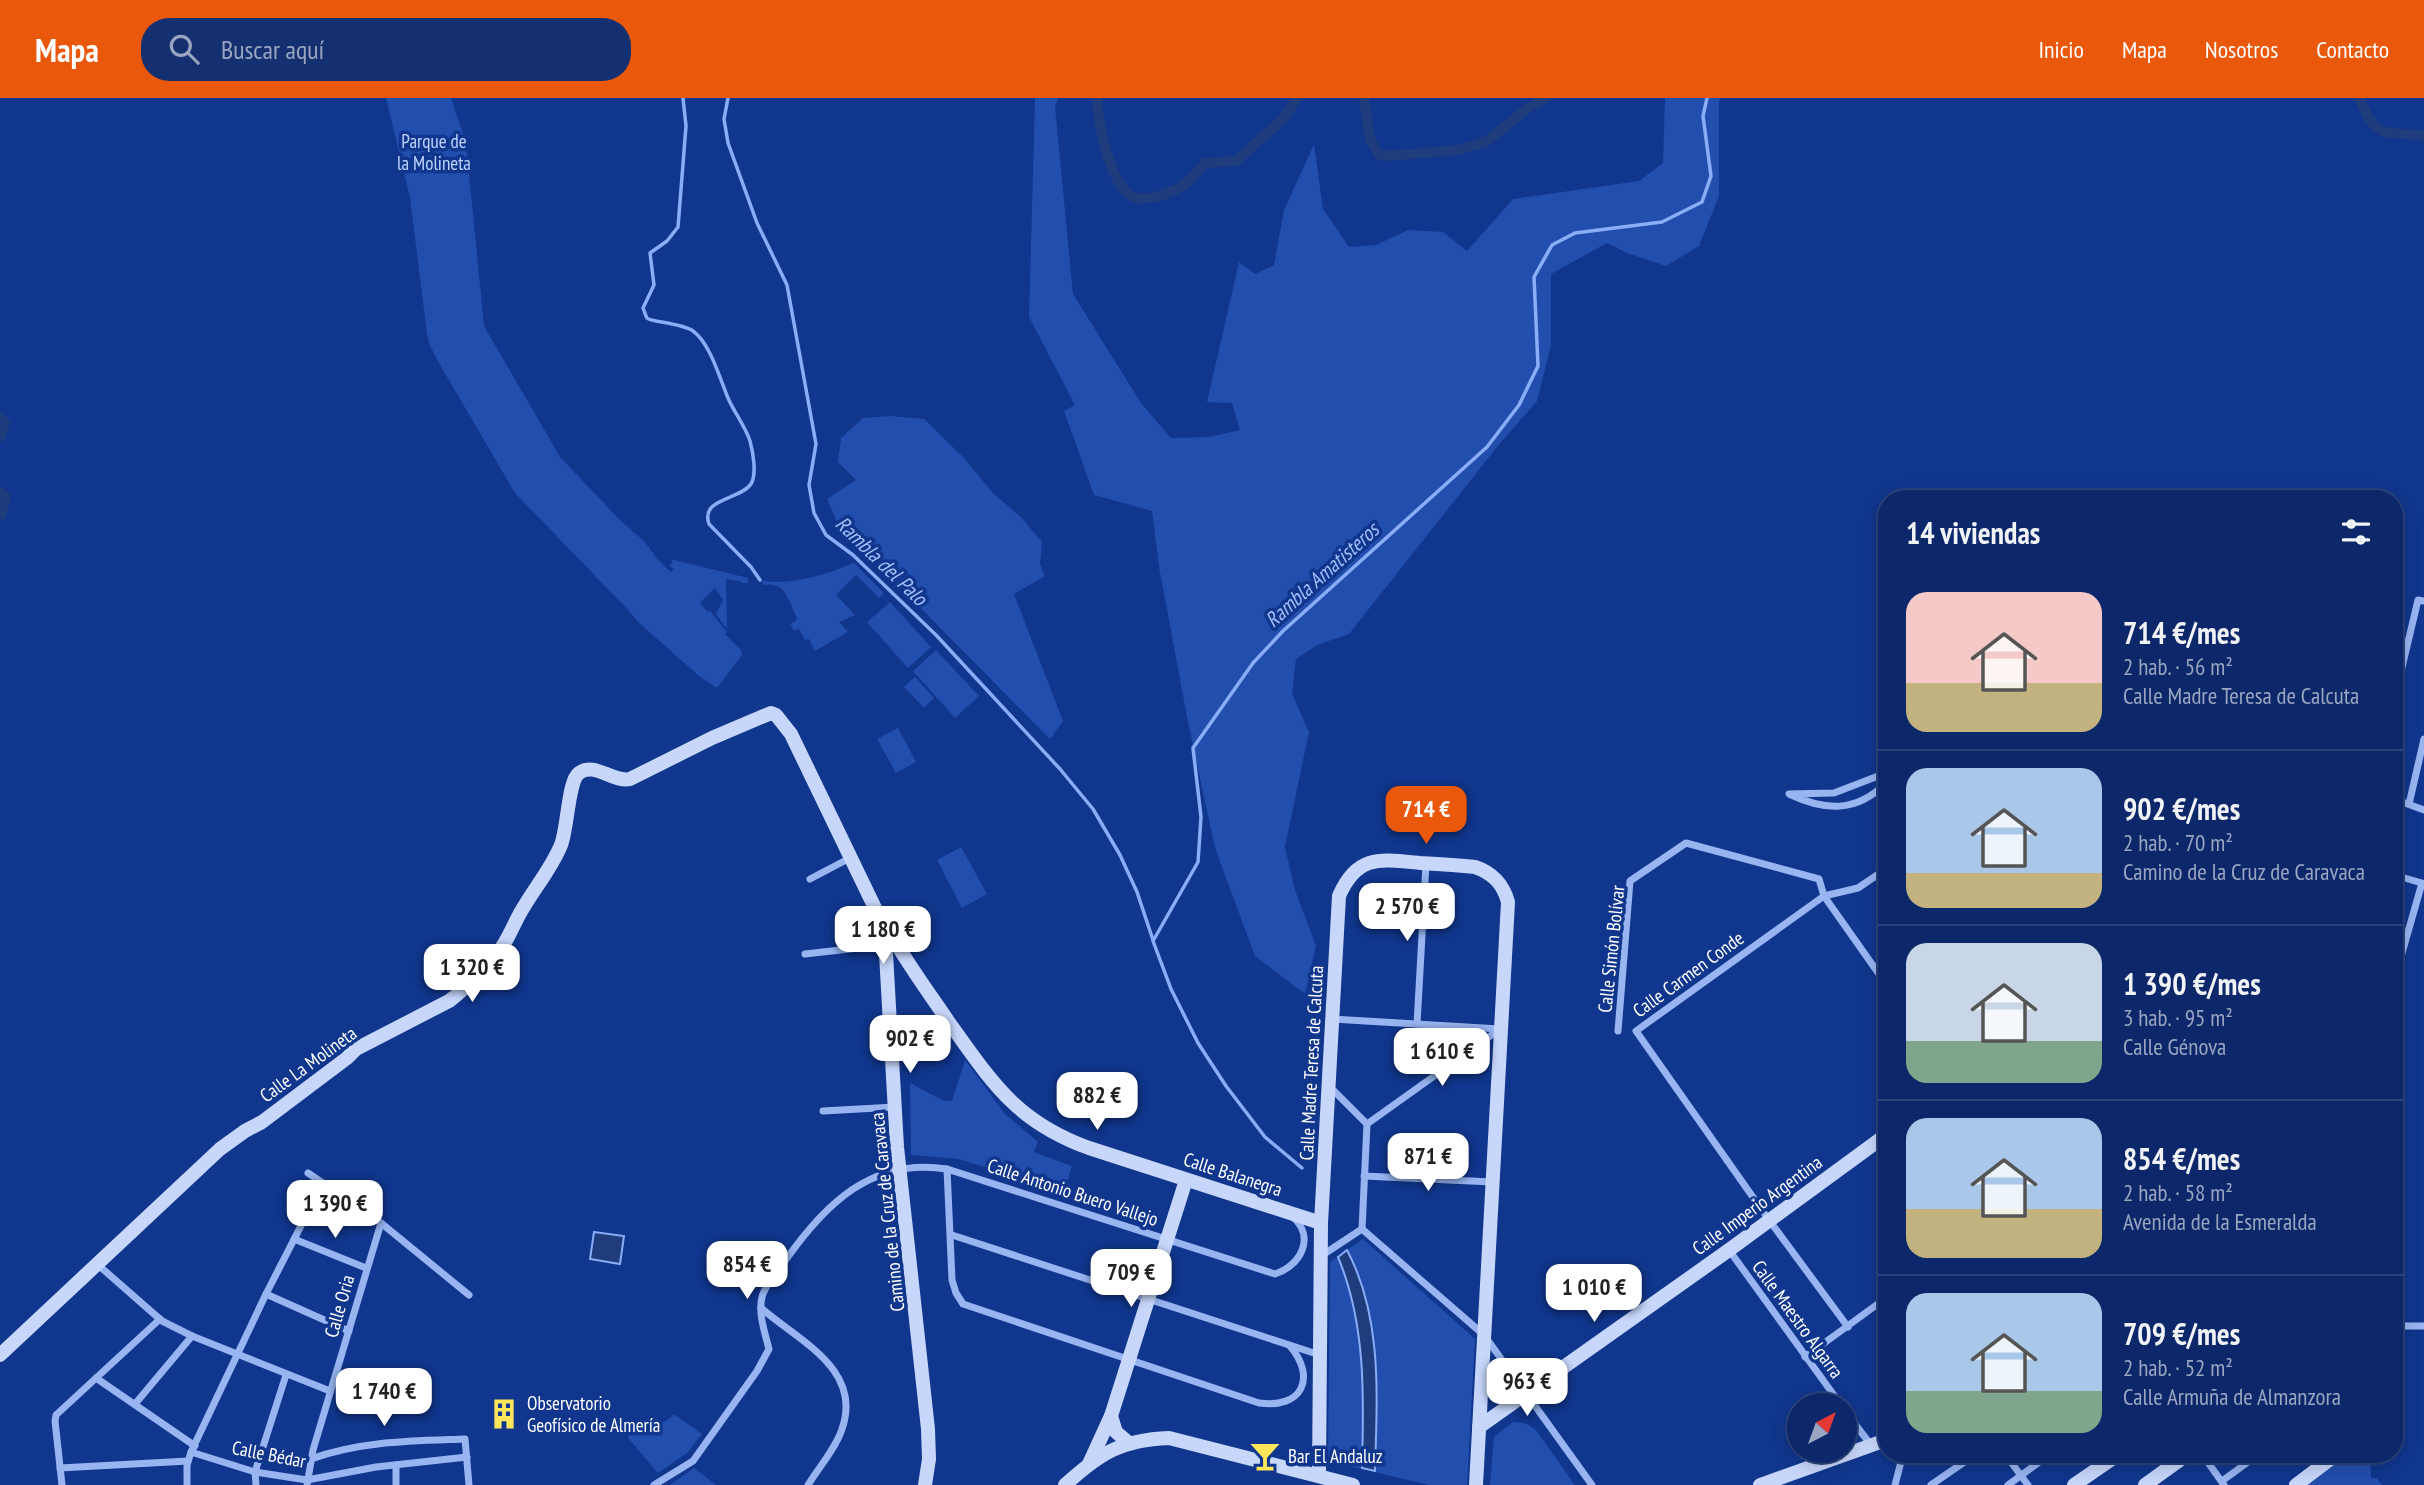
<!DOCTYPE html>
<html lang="es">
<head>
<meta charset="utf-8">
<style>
  :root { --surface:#0c286a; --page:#153070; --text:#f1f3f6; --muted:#9aa6c1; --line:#2c447e; --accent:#ea580c }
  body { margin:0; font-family:"PT Sans Narrow",sans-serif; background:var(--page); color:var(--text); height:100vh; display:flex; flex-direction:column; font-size:26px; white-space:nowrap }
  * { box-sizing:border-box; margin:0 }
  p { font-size:23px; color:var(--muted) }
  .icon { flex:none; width:38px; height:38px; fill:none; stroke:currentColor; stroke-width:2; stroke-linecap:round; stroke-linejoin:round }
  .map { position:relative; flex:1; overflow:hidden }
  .details { position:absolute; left:1878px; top:392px; width:525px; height:973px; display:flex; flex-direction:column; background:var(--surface); border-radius:28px; box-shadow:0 4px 18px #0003,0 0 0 2px var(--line) }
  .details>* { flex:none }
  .needle { width:46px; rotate:41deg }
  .controls { position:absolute; left:1787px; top:1295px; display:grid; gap:14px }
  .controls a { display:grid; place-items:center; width:70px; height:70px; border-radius:50%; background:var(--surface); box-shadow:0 4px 18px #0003,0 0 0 2px var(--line); font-size:35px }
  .price { position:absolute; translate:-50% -60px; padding:0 16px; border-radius:14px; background:#fff; color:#222; font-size:23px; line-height:46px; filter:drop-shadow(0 2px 4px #0008) }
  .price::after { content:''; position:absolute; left:50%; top:42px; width:21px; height:16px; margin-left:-10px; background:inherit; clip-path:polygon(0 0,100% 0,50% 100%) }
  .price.selected { background:var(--accent); color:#fff }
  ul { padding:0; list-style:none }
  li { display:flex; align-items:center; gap:21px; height:175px; padding:0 28px }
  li+li { border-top:2px solid var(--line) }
  li span { display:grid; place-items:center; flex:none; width:196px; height:140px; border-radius:21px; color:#555 }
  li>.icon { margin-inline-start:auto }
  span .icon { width:84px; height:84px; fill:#fffc; stroke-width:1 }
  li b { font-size:30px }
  h2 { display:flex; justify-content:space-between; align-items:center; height:84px; padding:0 28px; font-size:30px }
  header { display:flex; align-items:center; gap:42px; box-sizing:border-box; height:98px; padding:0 35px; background:var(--accent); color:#fff }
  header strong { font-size:33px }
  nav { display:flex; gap:38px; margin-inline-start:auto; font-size:24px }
  .search { width:490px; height:63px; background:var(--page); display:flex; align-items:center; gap:18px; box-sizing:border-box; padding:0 24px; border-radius:28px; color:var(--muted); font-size:26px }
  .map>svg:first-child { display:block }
  .green { fill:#224ead }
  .water { fill:#1f3c7d; stroke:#89adf6; stroke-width:2 }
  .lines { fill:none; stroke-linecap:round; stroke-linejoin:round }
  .stream { stroke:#89adf6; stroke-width:3.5 }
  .canal { stroke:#1f3c7d; stroke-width:10 }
  .street { stroke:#98b5f2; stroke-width:7 }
  .secondary { stroke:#c7d7fc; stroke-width:14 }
  .labels { text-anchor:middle; stroke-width:7; stroke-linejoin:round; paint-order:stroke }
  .park-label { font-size:19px; fill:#bfd3fd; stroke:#10368d }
  .street-label { font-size:19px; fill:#fff; stroke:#10368d }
  .poi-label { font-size:19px; fill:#fff; stroke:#10368d; text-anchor:start }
  .water-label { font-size:21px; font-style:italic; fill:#a4c0fa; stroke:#10368d }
</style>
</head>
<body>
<header>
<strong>Mapa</strong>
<div class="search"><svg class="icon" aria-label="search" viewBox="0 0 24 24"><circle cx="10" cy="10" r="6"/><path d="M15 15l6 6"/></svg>Buscar aquí</div>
<nav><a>Inicio</a><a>Mapa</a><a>Nosotros</a><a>Contacto</a></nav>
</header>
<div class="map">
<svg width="2424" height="1387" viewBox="0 0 2424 1387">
  <rect width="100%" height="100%" fill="#10368d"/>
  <g class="green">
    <path d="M386 0H451L466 45 484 228 560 359 620 422 645 444 658 462 671 474 674 471 669 468 673 464 670 461 748 480V485H741L740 483 726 481 727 531 716 516 723 502 715 490 700 505 708 514 710 513 727 534 725 536 741 552 742 557 717 590 699 578 637 523 631 515 515 395 443 272 430 248 427 236 410 100Z"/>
    <path d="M1035 0H1058L1055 9 1073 196 1141 305 1171 340 1209 339 1240 332 1232 305 1207 304 1239 164 1255 176 1274 167 1284 112 1314 46 1323 111 1349 149 1376 147 1408 132 1443 134 1467 153 1513 101 1639 83 1663 65 1665 0H1721L1719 3V98L1699 148 1666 168 1627 155 1607 145 1551 176V247L1537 303 1497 349 1349 536 1317 547 1296 561 1292 596 1309 634 1285 749 1295 792 1316 848 1305 896 1255 858 1215 750 1188 624 1159 469 1152 413 1094 397 1064 313 1075 307 1029 219Z"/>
    <path d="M891 318 924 321 963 359 994 396 1021 419 1042 444 1040 466 1045 478 1014 496 1063 623 1050 641 877 466 842 435 827 401 856 382 838 364 841 340 863 320Z"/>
    <path d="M854 465 884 495 879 500 856 477 836 497 855 517 839 524 848 534 815 553 809 541 805 542 799 531 794 533 790 526 796 523 797 520C788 503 787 483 763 487L762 483C795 487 823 477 854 465Z"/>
    <path d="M890 504 931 549 908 570 867 524Z"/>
    <path d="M936 552 979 598 955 620 913 573Z"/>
    <path d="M915 579 934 600 924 610 904 589Z"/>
    <path d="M898 630 916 664 896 675 877 641Z"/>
    <path d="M961 749 987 796 962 810 937 762Z"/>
    <path d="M965 962 1005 1016 1038 1044 1034 1054 1072 1068 1064 1093 958 1061 911 1057 910 985 944 1003H952Z"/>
    <path d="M1363 1141 1475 1241 1467 1387H1429L1328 1363 1330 1164Z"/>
    <path d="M674 1316 702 1336 687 1355 658 1375 628 1340V1335C643 1321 656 1335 674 1316Z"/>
    <path d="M1513 1324 1525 1325 1536 1332 1575 1387H1490L1494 1339Z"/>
    <path d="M2348 1356H2370L2371 1380H2377L2382 1387H2308Z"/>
    <path d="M694 1370 716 1387H670Z"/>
  </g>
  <g class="water">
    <path d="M594 1134 624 1138 620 1166 590 1161Z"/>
    <path d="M1347 1152C1383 1220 1377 1299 1375 1373L1362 1370C1364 1299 1366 1226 1338 1159Z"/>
  </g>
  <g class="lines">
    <g class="stream">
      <path d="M683 0 686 28 678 129 667 143 650 155 654 187 643 210C644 212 646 219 647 220 650 224 682 225 693 233 710 245 720 281 728 300 734 314 745 328 750 343 753 354 757 376 751 386 740 402 700 400 709 426L751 469 760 482"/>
      <path d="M728 0 724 21 728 45 757 125 787 187 816 346 809 387 814 415 826 437 853 457 936 537 1060 671 1093 711 1120 757 1137 794 1153 842"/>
      <path d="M1302 1070 1265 1039 1226 988 1198 945 1171 891 1153 843 1198 764 1201 719 1193 650 1253 565 1283 533 1487 349 1519 307 1538 268 1534 179 1552 147 1575 135 1662 124 1702 104 1711 78 1703 18 1707 0"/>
    </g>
    <g class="canal">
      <path d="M1097 0C1098 24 1109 82 1130 97 1142 105 1165 97 1177 91 1188 86 1197 74 1205 65L1236 63 1283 21 1297 0"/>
      <path d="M1364 0 1370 41 1379 57 1386 58 1459 52 1487 43 1528 10 1546 0"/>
      <path d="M2359 0C2376 39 2380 34 2419 37L2424 39"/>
      <path d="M0 320 5 325 0 339"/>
      <path d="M0 394 6 399 1 417"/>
    </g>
    <g class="street">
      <path d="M2394 603 2418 502 2424 503"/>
      <path d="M1886 675 1834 695 1789 696C1825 713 1856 715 1886 685"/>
      <path d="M2394 701 2424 712"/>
      <path d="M2409 706 2424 641"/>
      <path d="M2394 777 2422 785 2394 883"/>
      <path d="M810 781 850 760"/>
      <path d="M805 856 885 847"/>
      <path d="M1332 921 1500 931"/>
      <path d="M1417 926 1426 766"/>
      <path d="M1618 933 1630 783 1686 745 1819 781 1824 798 1858 790 1886 771"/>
      <path d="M823 1013 895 1009"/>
      <path d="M1367 1026 1500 931"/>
      <path d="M947 1071 952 1182 956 1195 963 1206 1259 1305C1302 1311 1317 1280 1290 1248"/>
      <path d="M308 1075 381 1125 469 1197"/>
      <path d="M1364 1078 1492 1084"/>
      <path d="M1362 1131 1484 1237 1592 1387"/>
      <path d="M952 1137 1320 1257"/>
      <path d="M294 1141 366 1170"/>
      <path d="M1729 1152 1841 1307"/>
      <path d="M1321 1158 1362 1131 1367 1026 1331 990"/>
      <path d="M97 1166 162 1223 192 1238 330 1293"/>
      <path d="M266 1196 349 1233"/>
      <path d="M761 1210C799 1243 863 1271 842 1331 836 1350 819 1369 808 1387"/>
      <path d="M2394 1228H2424"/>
      <path d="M1848 1229 1769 1122 1636 933 1824 798 1886 886"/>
      <path d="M1805 1259 1886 1200"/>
      <path d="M96 1280 195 1348"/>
      <path d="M135 1306 192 1238"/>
      <path d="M1844 1312 1871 1347"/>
      <path d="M191 1354 255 1374 307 1382 376 1369 467 1359"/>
      <path d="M2005 1356 2028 1387"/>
      <path d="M2202 1356 2224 1387"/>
      <path d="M311 1361C361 1343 412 1343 465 1341L469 1387"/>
      <path d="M396 1367V1387"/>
      <path d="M60 1370 188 1363"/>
      <path d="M2222 1383 2259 1356"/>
      <path d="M62 1387 55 1323 56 1317 160 1221"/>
      <path d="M187 1387V1367L191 1354 266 1196 323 1085"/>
      <path d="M256 1387 255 1374 286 1277"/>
      <path d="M307 1387 313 1352 381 1125"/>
      <path d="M654 1387 693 1363 757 1273 769 1251C765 1235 758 1216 762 1199 765 1187 778 1173 785 1163 825 1106 872 1059 947 1071L1275 1176C1300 1168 1316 1140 1293 1119"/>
      <path d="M1895 1387 1903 1356"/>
      <path d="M1931 1387 1976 1356"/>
      <path d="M2008 1387 2050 1356"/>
    </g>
    <g class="secondary">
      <path d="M886 828C904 861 927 892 948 923 992 984 1015 1023 1089 1050L1321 1125"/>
      <path d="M0 1257 220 1051 245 1033 262 1024 347 960 356 951 449 903C464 892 491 865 502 849 511 836 516 820 525 807 537 787 552 769 561 747 568 729 568 683 579 675 594 663 613 685 630 681L712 640 771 615 776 617 791 636 875 810 885 838 897 1049 928 1331 929 1361 925 1387"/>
      <path d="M1111 1318 1186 1082"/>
      <path d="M1479 1329 1729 1152 1886 1037"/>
      <path d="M1089 1366 1111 1318 1116 1334 1129 1345"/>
      <path d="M1319 1378 1321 1125 1339 798C1357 756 1381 761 1420 765 1439 766 1457 767 1475 769 1493 775 1503 786 1508 804L1476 1387"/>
      <path d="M1065 1387C1100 1355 1121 1342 1169 1340L1353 1387"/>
      <path d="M1760 1387 1886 1342"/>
      <path d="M2074 1387 2119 1356"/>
      <path d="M2145 1387 2188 1356"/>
      <path d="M2296 1387 2337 1356"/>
    </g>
  </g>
  <defs>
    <g id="building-bare" transform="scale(2.415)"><path d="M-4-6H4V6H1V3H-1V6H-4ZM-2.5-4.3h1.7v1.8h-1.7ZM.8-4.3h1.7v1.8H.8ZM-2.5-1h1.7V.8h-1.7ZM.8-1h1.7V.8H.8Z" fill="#ffe559" stroke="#10368d" stroke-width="2.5" paint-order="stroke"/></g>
    <g id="bar-bare" transform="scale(2.415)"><path d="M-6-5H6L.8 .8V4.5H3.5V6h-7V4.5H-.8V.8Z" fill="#ffe559" stroke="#10368d" stroke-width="2.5" paint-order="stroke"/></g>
  </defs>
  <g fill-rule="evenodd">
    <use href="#building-bare" x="504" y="1316"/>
    <use href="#bar-bare" x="1265" y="1358"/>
  </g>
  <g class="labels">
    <g class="park-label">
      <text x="434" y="50">Parque de<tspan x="434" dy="22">la Molineta</tspan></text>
    </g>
    <g class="street-label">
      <text transform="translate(1611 851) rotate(-84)" y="7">Calle Simón Bolívar</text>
      <text transform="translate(1688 876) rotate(-36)" y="7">Calle Carmen Conde</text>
      <text transform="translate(1311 965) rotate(-87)" y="7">Calle Madre Teresa de Calcuta</text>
      <text transform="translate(308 966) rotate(-36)" y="7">Calle La Molineta</text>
      <text transform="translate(1233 1076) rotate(18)" y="7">Calle Balanegra</text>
      <text transform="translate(1073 1094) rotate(18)" y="7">Calle Antonio Buero Vallejo</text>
      <text transform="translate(1757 1107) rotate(-36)" y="7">Calle Imperio Argentina</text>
      <text transform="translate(887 1114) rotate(-96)" y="7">Camino de la Cruz de Caravaca</text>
      <text transform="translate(339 1208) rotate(-74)" y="7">Calle Oria</text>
      <text transform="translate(1798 1221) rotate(54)" y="7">Calle Maestro Algarra</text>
      <text transform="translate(269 1356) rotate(11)" y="7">Calle Bédar</text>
    </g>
    <g class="poi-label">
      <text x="527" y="1312">Observatorio<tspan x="527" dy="22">Geofísico de Almería</tspan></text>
      <text x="1288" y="1365">Bar El Andaluz</text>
    </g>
    <g class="water-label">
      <text transform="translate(881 463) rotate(44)" y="7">Rambla del Palo</text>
      <text transform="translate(1322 477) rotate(-42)" y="7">Rambla Amatisteros</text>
    </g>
  </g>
</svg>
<div class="controls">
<a><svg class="needle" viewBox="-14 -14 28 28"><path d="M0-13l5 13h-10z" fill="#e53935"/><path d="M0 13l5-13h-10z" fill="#9aa6c1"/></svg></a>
</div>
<b class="price selected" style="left:1426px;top:748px">714 €</b>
<b class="price" style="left:1407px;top:845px">2 570 €</b>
<b class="price" style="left:883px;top:868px">1 180 €</b>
<b class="price" style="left:472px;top:906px">1 320 €</b>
<b class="price" style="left:910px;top:977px">902 €</b>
<b class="price" style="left:1442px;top:990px">1 610 €</b>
<b class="price" style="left:1097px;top:1034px">882 €</b>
<b class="price" style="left:1428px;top:1095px">871 €</b>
<b class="price" style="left:335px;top:1142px">1 390 €</b>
<b class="price" style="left:747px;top:1203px">854 €</b>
<b class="price" style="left:1131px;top:1211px">709 €</b>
<b class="price" style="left:1594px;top:1226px">1 010 €</b>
<b class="price" style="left:1527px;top:1320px">963 €</b>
<b class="price" style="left:384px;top:1330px">1 740 €</b>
<section class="details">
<h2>14 viviendas<svg class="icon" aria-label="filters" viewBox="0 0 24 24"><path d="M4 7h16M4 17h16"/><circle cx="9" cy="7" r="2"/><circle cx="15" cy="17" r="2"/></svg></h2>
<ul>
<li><span style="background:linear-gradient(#f6c9c9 65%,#c2b280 0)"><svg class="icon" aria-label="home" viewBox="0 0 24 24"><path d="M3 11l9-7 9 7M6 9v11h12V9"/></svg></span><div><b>714 €/mes</b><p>2 hab. · 56 m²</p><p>Calle Madre Teresa de Calcuta</p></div></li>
<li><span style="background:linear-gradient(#a9c7e8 75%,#c2b280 0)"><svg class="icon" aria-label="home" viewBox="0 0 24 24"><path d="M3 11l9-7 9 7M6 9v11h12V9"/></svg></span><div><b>902 €/mes</b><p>2 hab. · 70 m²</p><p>Camino de la Cruz de Caravaca</p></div></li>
<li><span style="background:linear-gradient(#c9d6e8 70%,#7fa58c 0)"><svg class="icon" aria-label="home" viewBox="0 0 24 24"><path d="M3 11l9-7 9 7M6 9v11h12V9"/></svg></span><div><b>1 390 €/mes</b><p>3 hab. · 95 m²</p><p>Calle Génova</p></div></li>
<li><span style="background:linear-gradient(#a9c7e8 65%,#c2b280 0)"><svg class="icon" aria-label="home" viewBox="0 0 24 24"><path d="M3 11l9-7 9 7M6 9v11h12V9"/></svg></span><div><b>854 €/mes</b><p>2 hab. · 58 m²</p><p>Avenida de la Esmeralda</p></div></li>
<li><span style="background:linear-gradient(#a9c7e8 70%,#7fa58c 0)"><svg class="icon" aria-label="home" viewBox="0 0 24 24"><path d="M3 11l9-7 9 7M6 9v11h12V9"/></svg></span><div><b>709 €/mes</b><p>2 hab. · 52 m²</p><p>Calle Armuña de Almanzora</p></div></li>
</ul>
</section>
</div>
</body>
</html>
